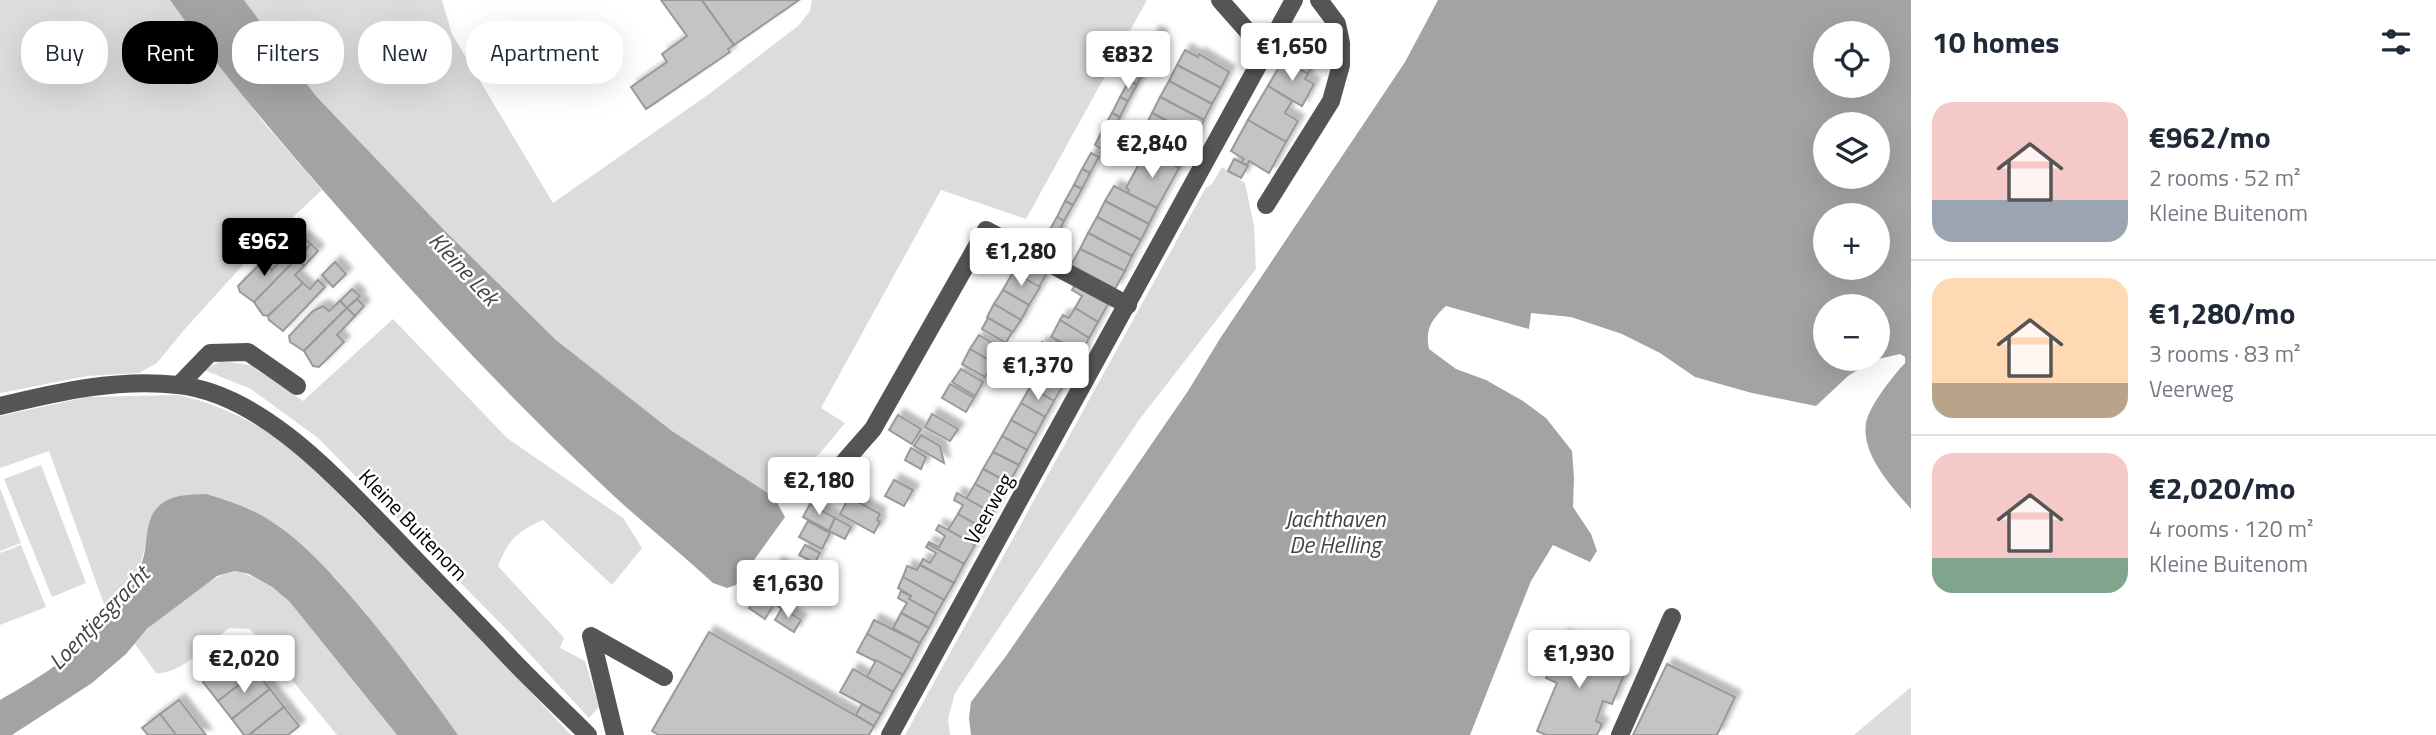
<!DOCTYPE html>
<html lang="en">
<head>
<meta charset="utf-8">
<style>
  :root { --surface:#fff; --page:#f6f6f7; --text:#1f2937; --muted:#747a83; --line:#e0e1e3; --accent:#000 }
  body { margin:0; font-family:"Titillium Web",sans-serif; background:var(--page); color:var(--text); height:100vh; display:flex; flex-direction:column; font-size:26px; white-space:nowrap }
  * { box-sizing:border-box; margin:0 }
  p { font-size:23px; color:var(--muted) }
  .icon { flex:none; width:38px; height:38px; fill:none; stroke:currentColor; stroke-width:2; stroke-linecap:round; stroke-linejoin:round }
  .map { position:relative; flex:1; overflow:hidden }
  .sheet { display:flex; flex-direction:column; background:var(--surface); width:525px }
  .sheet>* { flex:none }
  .hud { position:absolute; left:21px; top:21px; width:665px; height:63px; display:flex; gap:14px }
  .buttons { position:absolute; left:1813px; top:21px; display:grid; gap:14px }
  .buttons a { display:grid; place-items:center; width:77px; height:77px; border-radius:50%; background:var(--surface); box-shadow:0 7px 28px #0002; font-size:35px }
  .price { position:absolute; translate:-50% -60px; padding:0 16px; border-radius:7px; background:#fff; color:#222; font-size:23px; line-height:46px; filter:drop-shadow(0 2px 4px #0008) }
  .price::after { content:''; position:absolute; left:50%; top:42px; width:21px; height:16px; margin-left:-10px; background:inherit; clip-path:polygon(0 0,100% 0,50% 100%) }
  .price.active { background:var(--accent); color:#fff }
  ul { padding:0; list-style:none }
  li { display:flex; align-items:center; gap:21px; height:175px; padding:0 21px }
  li+li { border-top:2px solid var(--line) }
  li span { display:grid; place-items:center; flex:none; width:196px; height:140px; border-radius:21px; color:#555 }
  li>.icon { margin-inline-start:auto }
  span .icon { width:84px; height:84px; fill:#fffc; stroke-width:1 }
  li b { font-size:30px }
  h2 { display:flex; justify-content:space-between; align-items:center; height:84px; padding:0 21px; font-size:30px }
  .chip { padding:0 24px; border-radius:28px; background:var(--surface); box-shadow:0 7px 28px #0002; font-size:24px; line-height:63px }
  .chip.active { background:var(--accent); color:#fff }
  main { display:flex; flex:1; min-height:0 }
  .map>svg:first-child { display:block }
  .green { fill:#dcdcdc }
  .water { fill:#a3a3a3; fill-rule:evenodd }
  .building { fill:#c4c4c4; stroke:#999; stroke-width:2; filter:url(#shadow) }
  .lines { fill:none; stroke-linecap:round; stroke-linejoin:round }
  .minor { stroke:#555; stroke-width:18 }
  .labels { text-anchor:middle; stroke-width:5; stroke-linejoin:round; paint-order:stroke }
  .street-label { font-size:21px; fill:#000; stroke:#fff }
  .water-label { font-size:23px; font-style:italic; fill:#444; stroke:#fff }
</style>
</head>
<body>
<main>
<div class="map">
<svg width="1911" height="735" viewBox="0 0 1911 735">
  <defs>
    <filter id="shadow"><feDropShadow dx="6" dy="-6" stdDeviation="2" flood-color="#0004"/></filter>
  </defs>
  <rect width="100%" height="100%" fill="#fff"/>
  <g class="green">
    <path d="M0 0H170L264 123 322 190 252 255 184 330 157 363 139 373 87 376 0 393Z"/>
    <path d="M244 0H442L452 34 553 203 709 94 798 26 810 11 812 0H1147L1026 219 941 190 821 408 845 423 821 452 774 497 672 431 556 340 445 231 316 96Z"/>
    <path d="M1222 167 1245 183 1254 226 1256 269 1139 420 955 693 948 719 950 735H905L1205 189 1212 184Z"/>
    <path d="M393 319 507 438 623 518 642 548 612 585 543 520C518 531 508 540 498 566L564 638 560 648 585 661 599 707 589 718 512 635 318 438 251 389 204 370 221 361 250 365 303 401Z"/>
    <path d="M178 395C215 403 248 419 280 439 312 460 334 490 360 516 433 587 502 661 571 735H458L418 679 334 576 150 518C143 562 138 582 109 618L49 451 0 468V416L87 397Z"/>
    <path d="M41 465 86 583 52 597 4 479Z"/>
    <path d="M0 488 21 543 0 551Z"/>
    <path d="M21 545 46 607 0 625V553Z"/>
    <path d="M235 571C256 576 273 587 289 601L397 735H337L250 629 229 628C212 642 178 676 156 673L135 644C159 614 197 581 235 571Z"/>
    <path d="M1911 687V735H1854L1861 729Z"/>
  </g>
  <g class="water">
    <path d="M170 0H244L316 96 445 231 556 340 672 431 774 497 785 517 736 585 727 588 713 583C675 548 634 516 597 480 510 398 427 309 348 219 286 148 224 77 170 0Z"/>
    <path d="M1438 0H1911V509C1892 487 1861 455 1866 423 1869 406 1893 376 1905 363V357L1900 354 1874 360 1848 376 1816 406 1752 393 1695 377 1660 353 1622 334 1571 317 1531 313 1529 329 1446 306C1431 320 1425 329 1429 349L1456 369 1486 380 1523 401 1546 418 1572 451 1574 478 1573 507 1591 534 1597 551 1590 562 1553 545 1531 581 1470 735H971L969 718 971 702 1006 656 1188 391 1221 337 1405 62ZM1878 33V86H1825V33ZM1878 124V177H1825V124ZM1825 215H1878V268H1825ZM1825 306H1878V359H1825Z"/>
    <path d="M206 494C227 500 247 507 266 518 308 544 339 582 370 619 401 657 430 695 458 735H397L289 601 272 587 249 574 235 571 217 576 148 628 126 654 92 683 12 735H0V700C40 678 111 633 130 590 135 579 141 567 144 555 148 538 145 518 160 505 173 494 190 495 206 494Z"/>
  </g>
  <g class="building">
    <path d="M661 0H702L734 45 728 49 730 52 646 109 631 87 667 62 662 54 687 36Z"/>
    <path d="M702 0H799L734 45Z"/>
    <path d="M1154 32 1162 36 1153 52 1146 48Z"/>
    <path d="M1299 33 1322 49 1308 74 1283 60Z"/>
    <path d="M1146 48 1153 52 1145 69 1137 64Z"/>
    <path d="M1185 50 1198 57 1199 54 1229 72 1221 88 1177 65Z"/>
    <path d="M1283 60 1308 74 1305 79 1314 84 1302 106 1268 86Z"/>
    <path d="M1137 64 1145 69 1137 85 1129 81Z"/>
    <path d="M1177 65 1221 88 1212 104 1169 81Z"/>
    <path d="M1129 81 1137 85 1128 101 1120 97Z"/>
    <path d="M1169 81 1212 104 1204 120 1160 97Z"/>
    <path d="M1268 86 1292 101 1285 113 1298 121 1286 142 1248 120Z"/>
    <path d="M1120 97 1128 101 1120 117 1112 113Z"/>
    <path d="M1160 97 1204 120 1196 136 1152 113Z"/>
    <path d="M1112 113 1120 117 1111 133 1103 129Z"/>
    <path d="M1152 113 1196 136 1187 152 1144 129Z"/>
    <path d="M1248 120 1286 142 1269 173 1249 161 1247 165 1241 163 1244 159 1231 151Z"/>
    <path d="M1103 129 1111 133 1103 150 1095 145Z"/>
    <path d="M1144 129 1187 152 1179 168 1135 145Z"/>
    <path d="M1149 152 1179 168 1157 208 1127 193 1129 190 1126 188 1145 153 1148 155Z"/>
    <path d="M1091 153 1099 157 1090 173 1082 169Z"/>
    <path d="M1234 159 1248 166 1241 178 1228 171Z"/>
    <path d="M1082 169 1090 173 1082 189 1074 185Z"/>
    <path d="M1074 185 1082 189 1073 205 1065 201Z"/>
    <path d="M1114 186 1157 208 1149 224 1105 201Z"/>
    <path d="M1065 201 1073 205 1064 221 1057 217Z"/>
    <path d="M1105 201 1149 224 1141 240 1097 217Z"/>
    <path d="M1057 217 1064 221 1056 237 1048 233Z"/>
    <path d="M1097 217 1141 240 1132 256 1088 233Z"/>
    <path d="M1048 233 1056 237 1048 253 1040 249Z"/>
    <path d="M1088 233 1132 256 1125 271 1080 249Z"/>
    <path d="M303 237 311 244 295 261 288 253Z"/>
    <path d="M311 244 318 251 304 266 297 258Z"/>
    <path d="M1080 249 1125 271 1115 289 1071 265Z"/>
    <path d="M288 253 295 261 254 302 240 292 238 286 263 261 272 270Z"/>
    <path d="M1023 255 1049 269 1039 287 1013 272Z"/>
    <path d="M297 258 304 266 295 275 303 283 268 316 263 315 254 302Z"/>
    <path d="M335 262 346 274 333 287 322 275Z"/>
    <path d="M1013 272 1040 287 1029 305 1003 290Z"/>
    <path d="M318 280 325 287 283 331 269 320 268 316 303 283 310 289Z"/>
    <path d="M1075 285 1108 304 1098 322 1075 308 1082 296 1072 290Z"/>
    <path d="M352 289 360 296 347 308 340 301Z"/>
    <path d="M1003 290 1029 305 1021 320 994 304Z"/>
    <path d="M357 299 364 306 355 316 347 308Z"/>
    <path d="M340 301 347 308 304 351 290 342 289 336 313 311 323 306 329 311Z"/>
    <path d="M994 304 1021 320 1013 332 987 317Z"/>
    <path d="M347 308 355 316 337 335 344 342 319 367 313 366 304 351Z"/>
    <path d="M1075 308 1098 322 1089 338 1060 320 1063 315 1069 318Z"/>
    <path d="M988 318 1012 332 1006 343 982 329Z"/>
    <path d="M1060 320 1089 338 1081 353 1051 337Z"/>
    <path d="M979 335 1002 349 994 363 970 349Z"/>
    <path d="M1057 340 1081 353 1073 368 1039 348 1042 342 1052 348Z"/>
    <path d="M970 349 994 363 985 377 962 364Z"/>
    <path d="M1048 354 1073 368 1064 384 1039 370Z"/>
    <path d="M961 369 983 382 975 396 952 382Z"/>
    <path d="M1039 370 1064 384 1054 401 1030 387Z"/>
    <path d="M950 384 974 398 966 412 942 398Z"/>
    <path d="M1030 387 1054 401 1045 417 1021 403Z"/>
    <path d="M1021 403 1045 417 1036 434 1011 420Z"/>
    <path d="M932 414 958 429 950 441 925 427Z"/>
    <path d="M898 415 921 429 912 444 889 430Z"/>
    <path d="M1011 420 1036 434 1027 450 1002 436Z"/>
    <path d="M921 435 940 446 944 463 914 446Z"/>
    <path d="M1002 436 1027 450 1019 465 993 452Z"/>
    <path d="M911 448 926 457 921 469 905 460Z"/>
    <path d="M993 452 1019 465 1009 483 983 469Z"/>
    <path d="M983 469 1009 483 1000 498 975 484Z"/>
    <path d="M894 480 913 490 904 506 885 496Z"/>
    <path d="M975 484 1000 498 992 513 966 499Z"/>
    <path d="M957 493 992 513 984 529 958 514 963 505 954 500Z"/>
    <path d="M849 497 880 514 877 520 880 522 874 533 840 514Z"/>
    <path d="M810 504 835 518 829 531 803 517Z"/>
    <path d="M958 514 984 529 975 545 948 530Z"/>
    <path d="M835 518 851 527 845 539 829 531Z"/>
    <path d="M808 521 830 533 822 549 799 537Z"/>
    <path d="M939 525 975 545 964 564 928 544 929 542 939 547 945 536 936 530Z"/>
    <path d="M928 544 964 564 954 583 920 565 923 559 930 563 936 553 926 547Z"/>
    <path d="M805 545 820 553 815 563 799 555Z"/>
    <path d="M777 563 803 578 793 594 767 579Z"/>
    <path d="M920 565 954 583 944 600 903 577 907 566 917 570Z"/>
    <path d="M903 577 944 600 936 614 909 599 911 596 898 588Z"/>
    <path d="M767 579 793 594 784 610 758 594Z"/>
    <path d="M901 591 911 596 909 599 936 614 929 628 901 613 907 603 898 598Z"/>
    <path d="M758 594 774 604 765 619 749 608Z"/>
    <path d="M782 608 801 620 794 632 775 620Z"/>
    <path d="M901 613 929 628 920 643 893 628Z"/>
    <path d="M874 620 920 643 912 659 867 634Z"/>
    <path d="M709 632 874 726 869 735H659L652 731Z"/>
    <path d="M867 634 912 659 903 675 857 652Z"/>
    <path d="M1563 636 1613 656 1608 669 1624 675 1612 704 1603 701 1596 721 1602 724 1597 735H1546L1537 731 1557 683 1546 678Z"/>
    <path d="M241 653 256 672 218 701 203 682Z"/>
    <path d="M876 660 903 675 893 692 867 677Z"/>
    <path d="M1667 664 1735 697 1717 735H1633Z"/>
    <path d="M853 669 893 692 881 714 840 692Z"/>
    <path d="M256 672 270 689 232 719 218 701Z"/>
    <path d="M270 689 284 707 249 735H244L232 719Z"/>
    <path d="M179 700 206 735H176L160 714Z"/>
    <path d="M862 704 881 714 874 726 856 715Z"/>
    <path d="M284 707 299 726 288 735H249Z"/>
    <path d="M160 714 176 735H148L142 728Z"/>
  </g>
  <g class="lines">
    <g class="minor">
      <path d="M1220 0 1266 52"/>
      <path d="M1266 205 1331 101 1341 65V43L1337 24 1319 0"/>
      <path d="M179 385 210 353 248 352 297 386"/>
      <path d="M0 406C58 392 118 378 178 385 263 394 339 481 395 538 429 574 464 609 498 645 526 676 558 705 588 735"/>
      <path d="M823 486 873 429 986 230 1128 305"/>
      <path d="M615 735 591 636 664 677"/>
      <path d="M890 735 1294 0"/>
      <path d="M1620 735 1672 617"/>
    </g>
  </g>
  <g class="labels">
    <g class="street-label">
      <text transform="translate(989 509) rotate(-61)" y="7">Veerweg</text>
      <text transform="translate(413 525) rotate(46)" y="7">Kleine Buitenom</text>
    </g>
    <g class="water-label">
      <text transform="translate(464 269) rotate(47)" y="8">Kleine Lek</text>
      <text x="1335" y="527">Jachthaven<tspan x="1335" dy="26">De Helling</tspan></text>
      <text transform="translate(99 618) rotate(-46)" y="8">Loentjesgracht</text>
    </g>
  </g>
</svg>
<div class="buttons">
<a><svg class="icon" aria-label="locate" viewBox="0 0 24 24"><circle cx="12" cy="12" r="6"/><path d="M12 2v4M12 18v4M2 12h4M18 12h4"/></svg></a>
<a><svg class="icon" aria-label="layers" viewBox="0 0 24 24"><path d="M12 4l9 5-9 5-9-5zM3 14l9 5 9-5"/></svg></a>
<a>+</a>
<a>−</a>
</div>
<b class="price" style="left:1292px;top:83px">€1,650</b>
<b class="price" style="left:1128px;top:91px">€832</b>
<b class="price" style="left:1152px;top:180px">€2,840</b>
<b class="price active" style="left:264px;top:278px">€962</b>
<b class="price" style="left:1021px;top:288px">€1,280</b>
<b class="price" style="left:1038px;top:402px">€1,370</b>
<b class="price" style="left:819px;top:517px">€2,180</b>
<b class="price" style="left:788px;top:620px">€1,630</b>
<b class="price" style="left:1579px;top:690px">€1,930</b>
<b class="price" style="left:244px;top:695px">€2,020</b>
<div class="hud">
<a class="chip">Buy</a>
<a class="chip active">Rent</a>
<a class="chip">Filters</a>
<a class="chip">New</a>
<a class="chip">Apartment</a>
</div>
</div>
<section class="sheet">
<h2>10 homes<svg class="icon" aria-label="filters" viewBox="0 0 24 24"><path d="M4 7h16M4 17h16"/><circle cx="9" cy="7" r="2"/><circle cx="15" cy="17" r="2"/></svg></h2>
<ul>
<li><span style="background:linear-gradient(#f6c9c9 70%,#9aa5b1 0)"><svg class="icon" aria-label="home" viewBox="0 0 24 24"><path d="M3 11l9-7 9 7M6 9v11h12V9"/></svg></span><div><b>€962/mo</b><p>2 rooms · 52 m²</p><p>Kleine Buitenom</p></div></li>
<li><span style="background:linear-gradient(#ffd9b3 75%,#b9a48a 0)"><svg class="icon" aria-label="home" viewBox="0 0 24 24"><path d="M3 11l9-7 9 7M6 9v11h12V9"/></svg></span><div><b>€1,280/mo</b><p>3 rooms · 83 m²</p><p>Veerweg</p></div></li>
<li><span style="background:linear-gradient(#f6c9c9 75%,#7fa58c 0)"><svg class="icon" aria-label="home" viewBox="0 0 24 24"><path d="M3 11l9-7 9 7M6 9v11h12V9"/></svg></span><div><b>€2,020/mo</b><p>4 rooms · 120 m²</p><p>Kleine Buitenom</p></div></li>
</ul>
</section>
</main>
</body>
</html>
